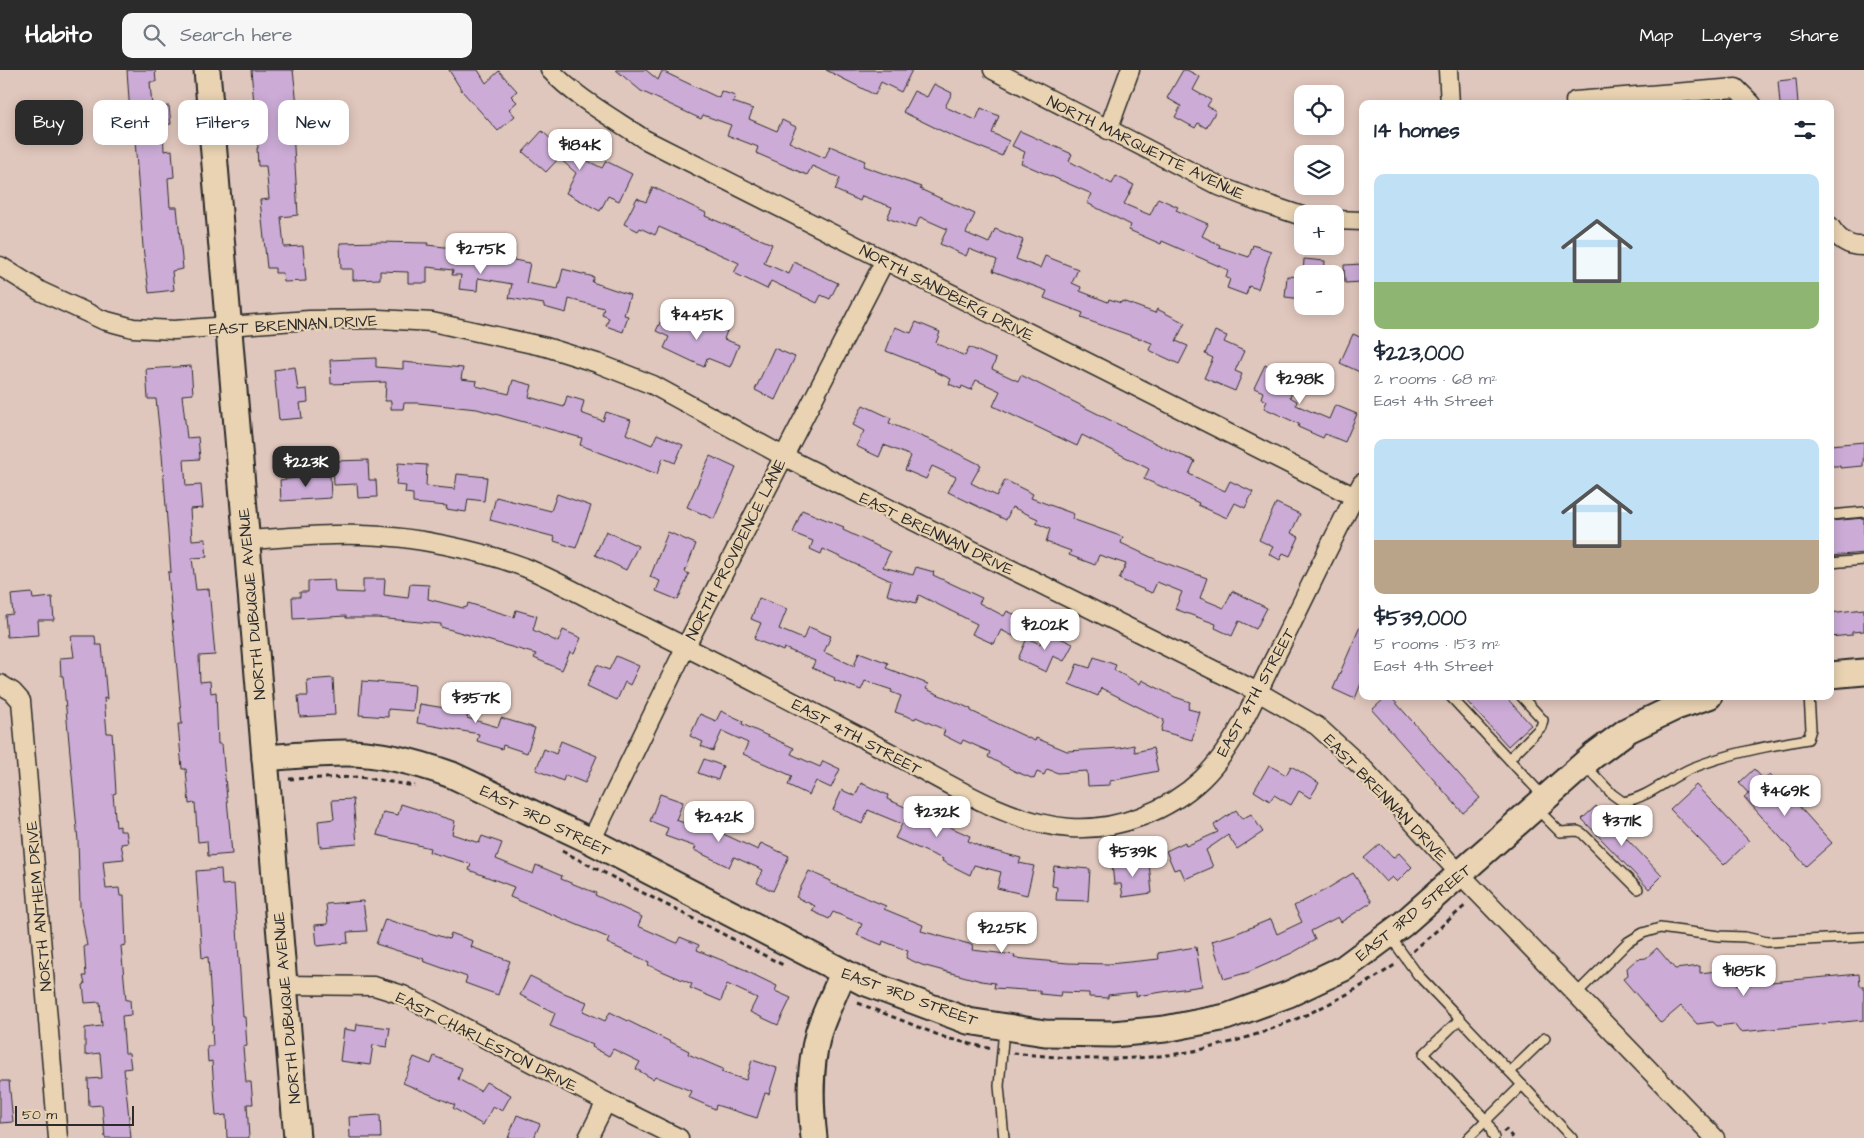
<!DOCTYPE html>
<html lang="en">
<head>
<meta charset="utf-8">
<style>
  :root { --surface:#fff; --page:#f6f6f7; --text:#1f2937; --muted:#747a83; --accent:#2b2b2b }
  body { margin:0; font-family:"Architects Daughter",sans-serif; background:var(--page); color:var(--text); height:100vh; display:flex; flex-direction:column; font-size:19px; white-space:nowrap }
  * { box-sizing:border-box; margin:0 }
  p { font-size:16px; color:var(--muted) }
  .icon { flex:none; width:28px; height:28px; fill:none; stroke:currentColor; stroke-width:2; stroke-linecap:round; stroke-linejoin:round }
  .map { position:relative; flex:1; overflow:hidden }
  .side { position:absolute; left:1359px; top:30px; width:475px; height:600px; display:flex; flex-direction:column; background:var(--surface); border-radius:10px; box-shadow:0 2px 12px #0003 }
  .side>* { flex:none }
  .hud { position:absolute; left:15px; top:30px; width:475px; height:45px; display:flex; gap:10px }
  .fabs { position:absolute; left:1294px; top:15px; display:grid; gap:10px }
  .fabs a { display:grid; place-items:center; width:50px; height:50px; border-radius:10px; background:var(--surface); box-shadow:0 2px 12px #0003; font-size:25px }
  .scale { position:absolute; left:15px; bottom:12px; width:119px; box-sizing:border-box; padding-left:5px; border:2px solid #2b2b2b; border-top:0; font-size:14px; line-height:18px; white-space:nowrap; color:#2b2b2b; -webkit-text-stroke:4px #e9d3b2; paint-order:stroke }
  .price { position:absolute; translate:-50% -42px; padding:0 11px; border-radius:10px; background:#fff; color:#222; font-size:16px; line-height:32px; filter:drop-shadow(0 1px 2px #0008) }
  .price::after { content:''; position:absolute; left:50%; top:30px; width:15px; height:11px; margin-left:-8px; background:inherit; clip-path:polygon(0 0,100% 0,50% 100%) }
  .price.active { background:var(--accent); color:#fff }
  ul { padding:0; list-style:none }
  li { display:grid; align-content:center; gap:10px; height:265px; padding:0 15px }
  li span { display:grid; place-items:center; height:155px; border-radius:10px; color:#555 }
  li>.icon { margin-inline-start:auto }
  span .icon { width:90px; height:90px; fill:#fffc; stroke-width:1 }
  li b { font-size:21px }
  h2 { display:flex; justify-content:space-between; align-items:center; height:60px; padding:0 15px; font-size:21px }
  .pill { padding:0 18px; border-radius:10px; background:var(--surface); box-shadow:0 2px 12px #0003; font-size:18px; line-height:45px }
  .pill.active { background:var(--accent); color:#fff }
  header { display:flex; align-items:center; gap:30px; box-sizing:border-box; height:70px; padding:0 25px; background:var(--accent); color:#fff }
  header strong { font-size:24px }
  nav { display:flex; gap:28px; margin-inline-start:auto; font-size:18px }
  .search { width:350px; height:45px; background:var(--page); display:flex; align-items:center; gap:12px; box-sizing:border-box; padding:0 18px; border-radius:10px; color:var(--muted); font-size:19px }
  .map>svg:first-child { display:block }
  .building { fill:#ccacd7; stroke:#2b2b2b }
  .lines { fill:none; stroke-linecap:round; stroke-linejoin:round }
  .lane-casing { stroke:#2b2b2b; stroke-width:12 }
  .street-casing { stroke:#2b2b2b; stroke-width:21 }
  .secondary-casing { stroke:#2b2b2b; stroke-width:29 }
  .path { stroke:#2b2b2b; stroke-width:3; stroke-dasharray:5 4; stroke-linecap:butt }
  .lane { stroke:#e9d3b2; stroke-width:9 }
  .street { stroke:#e9d3b2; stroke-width:18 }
  .secondary { stroke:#e9d3b2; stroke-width:25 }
  .labels { text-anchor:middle; stroke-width:4.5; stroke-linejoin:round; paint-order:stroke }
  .street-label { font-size:16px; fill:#2b2b2b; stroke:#e9d3b2 }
</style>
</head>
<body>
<header>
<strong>Habito</strong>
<div class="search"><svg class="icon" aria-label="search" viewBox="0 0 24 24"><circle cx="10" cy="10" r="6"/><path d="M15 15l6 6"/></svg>Search here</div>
<nav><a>Map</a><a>Layers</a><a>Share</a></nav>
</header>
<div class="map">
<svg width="1864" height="1068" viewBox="0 0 1864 1068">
  <rect width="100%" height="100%" fill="#e0c7bd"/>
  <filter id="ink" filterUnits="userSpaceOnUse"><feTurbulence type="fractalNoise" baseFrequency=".02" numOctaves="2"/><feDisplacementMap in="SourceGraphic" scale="10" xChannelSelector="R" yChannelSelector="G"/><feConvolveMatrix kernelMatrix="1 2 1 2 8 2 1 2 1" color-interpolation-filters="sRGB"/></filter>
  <g filter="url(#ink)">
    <g class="building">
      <path d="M127 0H155L156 12H150L152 37 169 36 171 54 163 55 164 81 172 80 174 107 168 108 170 137H177L183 199 172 201 174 220 149 223 143 177 134 57H129L128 45H130Z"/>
      <path d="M251 0H293L298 43 292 44 298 145 281 147 284 177 303 176 306 211 284 212 283 203H275V198H267L260 130 269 129 266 96H258L257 78H258Z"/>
      <path d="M449 0H478L486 13 499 1 517 21 511 26 517 32 509 39 515 46 498 61 462 21Z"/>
      <path d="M616 0H646L658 10 662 1 719 28 721 21 735 26 733 32 753 39 749 49 777 61 782 50 796 57 789 72 825 88 830 76 865 91 863 96 921 117 920 119 975 144 966 163 989 173 995 159 1023 170 1016 189 1040 198 1045 186 1078 199 1072 213 1081 217 1080 221 1108 232 1109 229 1121 233 1122 231 1155 243 1157 239 1185 253 1176 271 1188 276 1179 294 1149 280 1152 273 1081 248 1083 243 1044 228 1047 221 993 201 997 190 969 179 966 186 940 174 947 159 920 147 915 158 887 148 892 137 862 126 860 131 835 120 840 108 812 96 807 105 756 83 758 77 727 65 731 55 703 45 701 49 641 21Z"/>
      <path d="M826 0H912L901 22 881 12 875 25Z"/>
      <path d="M1183 0H1187L1200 7 1193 20 1211 30 1207 36 1216 41 1206 58 1198 53 1195 58 1175 47 1181 36 1167 28Z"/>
      <path d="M1796 9 1798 34H1780L1778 11Z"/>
      <path d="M934 14 952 23 945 37 976 50 981 38 999 46 992 63 1009 71 1002 86 952 66 903 42 914 21 927 27Z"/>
      <path d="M542 61 552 70 559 63 579 81 576 85 602 98 606 91 632 104 619 131 608 126 600 141 566 123 576 103 559 88 546 102 523 82Z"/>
      <path d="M1020 61 1072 84 1069 91 1112 114 1116 106 1134 115 1124 134 1150 145 1158 128 1178 137 1176 140 1208 154 1202 166 1220 175 1219 177 1249 187 1253 175 1271 181 1258 219 1249 216 1246 225 1227 218 1230 209 1226 208 1228 200 1162 171 1161 174 1129 160 1131 155 1087 133 1092 124 1021 93 1025 82 1012 76Z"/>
      <path d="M653 117 706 143 705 146 772 174 764 193 789 204 794 192 838 213 830 229 821 225 817 233 771 211 767 219 734 203 739 193 659 157 655 165 640 158 638 161 624 154 637 128 646 132Z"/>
      <path d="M378 172 428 173 427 175 481 181V184L530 193 526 213 558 219 563 199 594 207 592 212 630 225 624 245 628 246 623 262 606 256 609 248 602 245 604 238 569 229 566 243 544 237V234L509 228 512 214 478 208 477 221 459 219 461 205H452L453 200 427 197V213H408V202L380 201V209L353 210V199H341L340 173Z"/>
      <path d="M1304 189 1325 191 1324 204H1303Z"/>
      <path d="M1362 194V212L1345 213 1344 195Z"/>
      <path d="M1287 206 1302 207V229L1285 227Z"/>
      <path d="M666 240 709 260 711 254 727 261 724 269 739 275 730 297 707 288 704 297 664 278 669 267 656 261Z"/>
      <path d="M916 252 940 262 936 273 965 286 969 277 996 289 992 299 1018 311 1021 305 1171 381 1195 391 1189 404 1225 421 1230 411 1253 422 1245 438 1235 433 1227 448 1198 435 1199 433 1144 409 1149 399 1082 365 1077 376 993 336 1000 321 976 310 971 320 962 316 961 319 949 314 951 309 934 301 935 300 886 281 895 257 911 263Z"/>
      <path d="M1215 261 1227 266 1224 272 1244 281 1235 301 1242 304 1235 321 1204 308 1213 288 1205 284Z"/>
      <path d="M1353 264 1362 268V303L1340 293Z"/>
      <path d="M774 278 795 287 775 330 755 320Z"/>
      <path d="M376 288V297L403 299V292L463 298 461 309 477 311 476 316 509 324 513 310 532 315 529 327 564 337 567 326 584 331 581 343 603 351 606 342 631 350 626 364 652 375 657 364 683 375 675 393 663 388 657 404 580 375 582 368 477 339 418 333H404L403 339H391V331H385L386 312 331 314 330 290Z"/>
      <path d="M1283 293 1302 301 1290 327 1297 331 1296 335 1329 349 1335 335 1357 344 1345 372 1325 364 1323 368 1298 357 1299 354 1264 338 1267 331 1261 328 1263 322 1254 318 1265 295 1280 301Z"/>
      <path d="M191 296 193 324 182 325 187 368 198 367 200 389 184 390 186 416 201 415 203 438 190 439 192 470 205 469 207 487 192 488 196 520 209 519 215 585 199 586 200 612 210 611 211 623 216 622 218 674H222L232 784 208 786 207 771 198 772 195 733 189 734 186 699H182L178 654H182L168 502H171L162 385 156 329H148L146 299Z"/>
      <path d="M295 297 298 320 307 319 308 332 300 333 302 348 279 350 274 300Z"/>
      <path d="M863 335 891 348 889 353 935 372 981 395 971 413 997 426 1005 410 1033 424 1031 428 1074 444 1072 449 1123 467 1121 473 1157 490 1207 508 1200 528 1224 538 1232 521 1267 538 1256 559 1239 551 1232 566 1215 558 1216 554 1175 539 1182 522 1157 512 1152 523 1119 509 1126 494 1099 485 1095 495 1069 485 1071 481 1046 472 1050 459 1036 453 1038 449 1012 437 1006 450 948 422 956 407 932 396 926 409 905 400 911 386 884 375 879 387 856 376 864 361 853 355Z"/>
      <path d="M1864 372 1863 396 1840 398V396H1830V375Z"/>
      <path d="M710 386 736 398 714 449 687 437Z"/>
      <path d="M368 390 369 410H376L377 427 358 428 357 414 334 415 333 391Z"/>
      <path d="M398 393 427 395 426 416 455 419 457 404 487 407 484 431 468 429 466 442 446 439 447 436 413 433V424L405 423 406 416 396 415Z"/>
      <path d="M330 404 331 428 281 431 280 410Z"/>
      <path d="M557 424 591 436 576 478 554 471 555 467 490 450 496 427 551 441Z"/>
      <path d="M1276 433 1300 444 1291 463 1299 467 1290 486 1283 483 1280 490 1269 484 1273 477 1259 470Z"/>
      <path d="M802 440 844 457 843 460 890 482 883 497 913 505 916 497 934 502 933 505 982 528 979 533 1004 546 1007 541 1024 549 1015 567 1001 560 994 574 972 564 977 554 919 525 916 533 887 525 891 511 823 479 821 484 810 479 813 471 793 463Z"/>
      <path d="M1864 448V483L1830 486V451Z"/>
      <path d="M606 461 638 476 626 500 595 485Z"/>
      <path d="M668 462 696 474 685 502 689 504 678 530 656 521 660 511 650 507Z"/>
      <path d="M363 509H385L384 525 408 528 410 514 429 515 428 529 463 538 467 537 468 533 514 547 516 540 537 546 533 560 558 572 563 560 581 568 574 584 570 582 562 600 534 588 536 584 441 557V554L377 548H346V546L293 549 292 527H300V522H308V511L334 510 335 522 363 523Z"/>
      <path d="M32 523 33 529 52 527 54 550H38L39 565 7 567 5 545 13 544 11 525Z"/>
      <path d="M759 528 787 539 779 559 803 569 809 557 831 566 824 582 854 596 859 582 888 593 886 598 928 614 926 619 971 639V641L1035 671 1036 668 1067 681 1120 678 1134 675 1135 682 1153 678 1158 701 1110 711V715L1088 716 1087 701 1058 703 1047 699 1044 705 1037 702 1034 709 1014 701 988 687 990 682 963 670 961 674 943 665 945 660 916 647 915 649 895 642 901 626 891 622 892 620 865 611 861 620 834 610 835 608 812 598 815 591 784 578 783 581 754 569 761 553 751 549Z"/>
      <path d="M1864 539V561L1852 562V565L1830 567V543Z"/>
      <path d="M1362 552V611L1355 629 1333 619Z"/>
      <path d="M1045 561 1073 574 1064 591 1053 586 1046 602 1018 589 1027 568 1040 574Z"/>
      <path d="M71 566H95L96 575H102L107 629 104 628 107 663H112L114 689 116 723 113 724 116 757 120 756V761H126L128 773 121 774 124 789 103 791 106 819 119 818 120 826H124L126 875 121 876 126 930H130L131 945 122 946 125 983H129L131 998 124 999 131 1068H105L102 1035 89 1036 88 1009 102 1008 100 983 85 985V958L102 956 100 932 85 933 83 915 85 914 83 906H86L84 876H87L80 836 78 771 63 606H61L60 588 74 587Z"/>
      <path d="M616 586 639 596 630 615 625 612 617 630 587 616 597 595 609 600Z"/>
      <path d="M1094 587 1116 595 1114 600 1140 614 1142 610 1175 627 1190 632 1188 639 1200 642 1192 670 1161 661 1164 650 1101 618 1098 626 1069 614 1077 594 1090 598Z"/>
      <path d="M333 608 335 645 300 647 298 626H308L307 610Z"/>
      <path d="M362 611 415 615 413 641 388 639V647L359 645Z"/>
      <path d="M448 622 471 626 467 648 498 657 501 648 535 658 527 683 503 675 502 679 477 671 479 664 417 653 420 634 445 638Z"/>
      <path d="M1387 626H1390L1480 728 1463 743 1372 640Z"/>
      <path d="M1462 626H1505L1531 655 1508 676Z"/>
      <path d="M721 641 743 651 742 654 794 678 791 684 820 697 823 691 840 699 831 718 816 711 809 725 788 715 792 706 743 684 748 673 722 661 713 681 701 676 703 672 690 666 700 644 716 651Z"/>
      <path d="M561 671 597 686 585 713 565 705 563 711 536 700 544 679 556 684Z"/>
      <path d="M704 689 723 696 718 710 698 703Z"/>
      <path d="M1269 695 1286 705 1291 696 1319 713 1310 728 1299 721 1291 735 1274 725 1270 731 1254 721Z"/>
      <path d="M1754 699 1763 709 1770 704 1832 773 1806 796 1744 727 1749 724 1739 713Z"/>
      <path d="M861 713 888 725 887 729 970 766 968 771 983 778 1021 788 1019 793 1034 796 1027 825 997 818 1001 802 974 795 970 805 942 791 943 789 895 768 902 754 868 740 862 754 833 740 842 720 855 726Z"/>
      <path d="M1696 715 1749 771 1724 795 1670 739Z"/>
      <path d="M660 724 683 732 676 750 704 760 706 756 758 780 761 773 789 786 773 821 757 813 763 800 734 787 729 797 694 780 696 777 665 766 668 758 650 751Z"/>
      <path d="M353 729 357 774 320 777 318 751 334 749 332 730Z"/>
      <path d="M401 734 455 751 452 764 479 773 482 766 502 773 496 789 533 804 536 795 562 806 561 809 596 823 595 825 642 847 638 856 677 873 680 867 699 875 697 880 746 900V901L777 916 775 921 791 928 778 955 750 942 757 928 727 914 721 931 690 918 692 914 648 895 649 892 607 873 609 868 510 827 514 817 469 800 471 794 429 782 430 778 377 765 383 742 398 745Z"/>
      <path d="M1596 736 1662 806 1649 819 1582 749Z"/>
      <path d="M1236 740 1242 749 1251 744 1263 762 1237 779 1228 765 1206 780 1213 797 1185 809 1180 798 1174 800 1166 781 1185 772 1186 776 1218 762 1214 755Z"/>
      <path d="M1380 774 1393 788 1399 783 1412 797 1397 812 1392 807 1386 812 1364 788Z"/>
      <path d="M1130 792 1131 795 1149 793 1152 823 1123 827 1121 814H1114L1112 794Z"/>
      <path d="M1054 796 1090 799 1088 831 1056 830 1057 817 1052 816Z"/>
      <path d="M221 799 222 815 234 814 243 947H245L247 976 243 977 246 1012H251L253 1034H247L249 1068H227L226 1045 216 1046 212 991 208 992 207 976H213L212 960H213L208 887 202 888 196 801Z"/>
      <path d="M809 801 831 811 830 813 886 836 884 839 923 855 921 861 973 875 972 880 1015 885 1014 888 1068 893 1109 894 1159 889 1158 883 1196 877 1202 916 1136 926V922L1108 925V928L1089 927V923L1061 922 1060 926 1040 924V921L994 918 995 913 981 911 922 895 906 888 908 881 883 871 882 875 857 865 862 854 833 842 829 849 812 841 815 836 796 827Z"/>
      <path d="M1353 803 1372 832 1341 852 1338 847 1311 861 1315 870 1292 883 1249 902 1224 909 1212 871 1235 864 1271 849 1277 864 1302 852 1294 836 1325 820Z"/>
      <path d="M363 831 367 861 347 862 348 873 317 876 315 855 328 854 326 834Z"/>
      <path d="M385 849 449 869 451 863 473 871 471 877 510 891 498 925 465 913 467 907 423 891 424 889 376 874Z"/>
      <path d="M1657 878 1675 899 1700 896V903L1725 900 1738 915 1859 904 1860 916H1864V950L1740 962 1734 954 1717 956 1713 952 1697 954 1681 936 1661 953 1623 909 1628 905 1627 898 1637 889 1646 888Z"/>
      <path d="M530 906 564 923 587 932 583 941 605 951 610 942 689 981 688 984 723 999 721 1002 746 1010 752 990 777 998 769 1024 765 1023 757 1048 716 1035 715 1039 688 1027 691 1021 655 1006 653 1009 636 999 640 992 613 979 609 986 592 977 593 975 550 956 555 943 520 925Z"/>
      <path d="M357 954 390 958 387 977 373 975 370 995 340 991 344 959 356 961Z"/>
      <path d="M434 986 462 998 458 1009 480 1021 486 1012 511 1025 502 1041 493 1036 483 1055 453 1038 455 1035 403 1013 414 987 431 994Z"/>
      <path d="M0 1011H9L13 1052 0 1053Z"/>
      <path d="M380 1045 381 1068H350L349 1047Z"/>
      <path d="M517 1045 540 1054 534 1068H508Z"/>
    </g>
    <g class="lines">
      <g class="lane-casing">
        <g id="lane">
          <path d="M1830 445 1864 442"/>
          <path d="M1830 493 1864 490"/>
          <path d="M1450 626 1544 727"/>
          <path d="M1509 689 1541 657 1543 650 1521 626"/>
          <path d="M1585 695 1612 724 1623 732C1650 727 1668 708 1692 698 1730 683 1768 676 1808 669L1811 659 1809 626"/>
          <path d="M1537 739 1560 762 1578 761 1582 763 1638 819"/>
          <path d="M1389 865 1418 905 1460 949 1424 984 1487 1050 1494 1068"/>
          <path d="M1576 924 1628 872 1643 863 1660 858 1719 866 1745 867 1767 872 1864 867"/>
          <path d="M1460 949 1572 1068"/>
          <path d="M1510 1002 1545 968"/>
          <path d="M1004 1068 999 1016 1004 959"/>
          <path d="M1468 1068 1522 1015"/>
        </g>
      </g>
      <g class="street-casing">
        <g id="street">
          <path d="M550 0C576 28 613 48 644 69L1355 427"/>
          <path d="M993 0 1219 116 1263 133 1302 146"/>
          <path d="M1448 0 1450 34"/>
          <path d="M1575 31 1736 18 1752 34"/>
          <path d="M1108 60 1130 0"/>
          <path d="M1335 150 1362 151"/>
          <path d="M1830 156C1838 169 1848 177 1864 176"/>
          <path d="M0 196 40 221 103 250 133 258 174 260 309 250 379 249 432 252 546 277 597 293 653 315 783 386 1258 622 1317 656 1363 698 1460 804 1715 1068"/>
          <path d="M246 470C285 468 324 463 363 465 412 466 479 480 524 497 558 511 591 530 623 546 714 590 803 637 893 684 946 712 1009 754 1070 758 1117 761 1168 741 1202 709 1235 677 1253 631 1273 591 1303 532 1331 471 1362 413"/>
          <path d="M0 614 13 622 21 631 58 1068"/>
          <path d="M591 771 686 576 885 190"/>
          <path d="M284 915 374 916 403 925 606 1032 679 1068"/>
          <path d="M588 1068 606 1032"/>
        </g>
      </g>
      <g class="secondary-casing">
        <g id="secondary">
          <path d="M207 0 297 1068"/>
          <path d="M1830 605 1864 602"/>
          <path d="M265 688C292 686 319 683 346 683 382 683 419 693 452 705L591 771 861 911 968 951 1045 963 1113 964 1165 959 1226 947 1289 924 1344 898 1403 854 1593 686 1628 660 1676 637 1709 626"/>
          <path d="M814 1068C810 1033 809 999 818 964 824 944 835 923 843 903"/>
        </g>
      </g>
      <g class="path">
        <path d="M289 709 360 707 415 716"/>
        <path d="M562 781 783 895"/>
        <path d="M1413 881 1466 835"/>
        <path d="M858 933 946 968 992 979"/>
        <path d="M1013 983C1053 987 1093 991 1134 988 1227 984 1320 946 1396 894"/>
        <path d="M1503 1062 1506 1060 1513 1068"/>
      </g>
      <use href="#lane" class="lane"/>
      <use href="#street" class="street"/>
      <use href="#secondary" class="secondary"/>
    </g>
  </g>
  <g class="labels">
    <g class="street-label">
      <text transform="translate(1146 77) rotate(26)" y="6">NORTH MARQUETTE AVENUE</text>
      <text transform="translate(947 222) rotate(27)" y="6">NORTH SANDBERG DRIVE</text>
      <text transform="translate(293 254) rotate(-3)" y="6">EAST BRENNAN DRIVE</text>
      <text transform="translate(937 463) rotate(26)" y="6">EAST BRENNAN DRIVE</text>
      <text transform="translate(735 479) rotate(-63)" y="6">NORTH PROVIDENCE LANE</text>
      <text transform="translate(251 534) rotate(-95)" y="6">NORTH DUBUQUE AVENUE</text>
      <text transform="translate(1255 622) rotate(-61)" y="6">EAST 4TH STREET</text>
      <text transform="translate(857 666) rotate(28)" y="6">EAST 4TH STREET</text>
      <text transform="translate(1386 727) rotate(46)" y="6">EAST BRENNAN DRIVE</text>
      <text transform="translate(546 750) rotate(26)" y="6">EAST 3RD STREET</text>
      <text transform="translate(38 836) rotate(-95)" y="6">NORTH ANTHEM DRIVE</text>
      <text transform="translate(1413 842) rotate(-39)" y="6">EAST 3RD STREET</text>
      <text transform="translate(910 926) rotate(20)" y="6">EAST 3RD STREET</text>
      <text transform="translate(286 938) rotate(-95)" y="6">NORTH DUBUQUE AVENUE</text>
      <text transform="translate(487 971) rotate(27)" y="6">EAST CHARLESTON DRIVE</text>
    </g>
  </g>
</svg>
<div class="fabs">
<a><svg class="icon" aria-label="locate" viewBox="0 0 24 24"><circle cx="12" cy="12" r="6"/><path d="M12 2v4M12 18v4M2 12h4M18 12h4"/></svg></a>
<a><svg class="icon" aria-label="layers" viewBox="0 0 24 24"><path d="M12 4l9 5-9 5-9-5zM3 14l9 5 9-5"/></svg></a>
<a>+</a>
<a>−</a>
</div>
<div class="scale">50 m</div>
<b class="price" style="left:580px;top:101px">$184K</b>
<b class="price" style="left:481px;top:205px">$275K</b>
<b class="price" style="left:697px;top:271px">$445K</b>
<b class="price" style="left:1300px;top:335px">$298K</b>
<b class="price active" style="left:306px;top:418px">$223K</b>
<b class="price" style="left:1045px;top:581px">$202K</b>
<b class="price" style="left:476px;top:654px">$357K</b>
<b class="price" style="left:1785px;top:747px">$469K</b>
<b class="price" style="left:937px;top:768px">$232K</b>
<b class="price" style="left:719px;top:773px">$242K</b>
<b class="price" style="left:1622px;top:777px">$371K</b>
<b class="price" style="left:1133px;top:808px">$539K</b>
<b class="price" style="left:1002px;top:884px">$225K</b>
<b class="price" style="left:1744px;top:927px">$185K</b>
<div class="hud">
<a class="pill active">Buy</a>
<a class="pill">Rent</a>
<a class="pill">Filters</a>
<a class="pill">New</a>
</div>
<section class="side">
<h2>14 homes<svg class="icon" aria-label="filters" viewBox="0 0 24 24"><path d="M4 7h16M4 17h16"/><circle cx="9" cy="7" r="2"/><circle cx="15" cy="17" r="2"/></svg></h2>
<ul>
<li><span style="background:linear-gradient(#bfe0f5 70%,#8fb573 0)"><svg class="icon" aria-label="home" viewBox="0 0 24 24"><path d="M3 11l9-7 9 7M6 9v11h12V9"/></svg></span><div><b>$223,000</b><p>2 rooms · 68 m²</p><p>East 4th Street</p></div></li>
<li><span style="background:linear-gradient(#bfe0f5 65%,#b9a48a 0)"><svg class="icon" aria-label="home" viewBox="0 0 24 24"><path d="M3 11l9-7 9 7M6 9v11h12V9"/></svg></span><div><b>$539,000</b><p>5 rooms · 153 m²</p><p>East 4th Street</p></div></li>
</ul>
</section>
</div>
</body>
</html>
